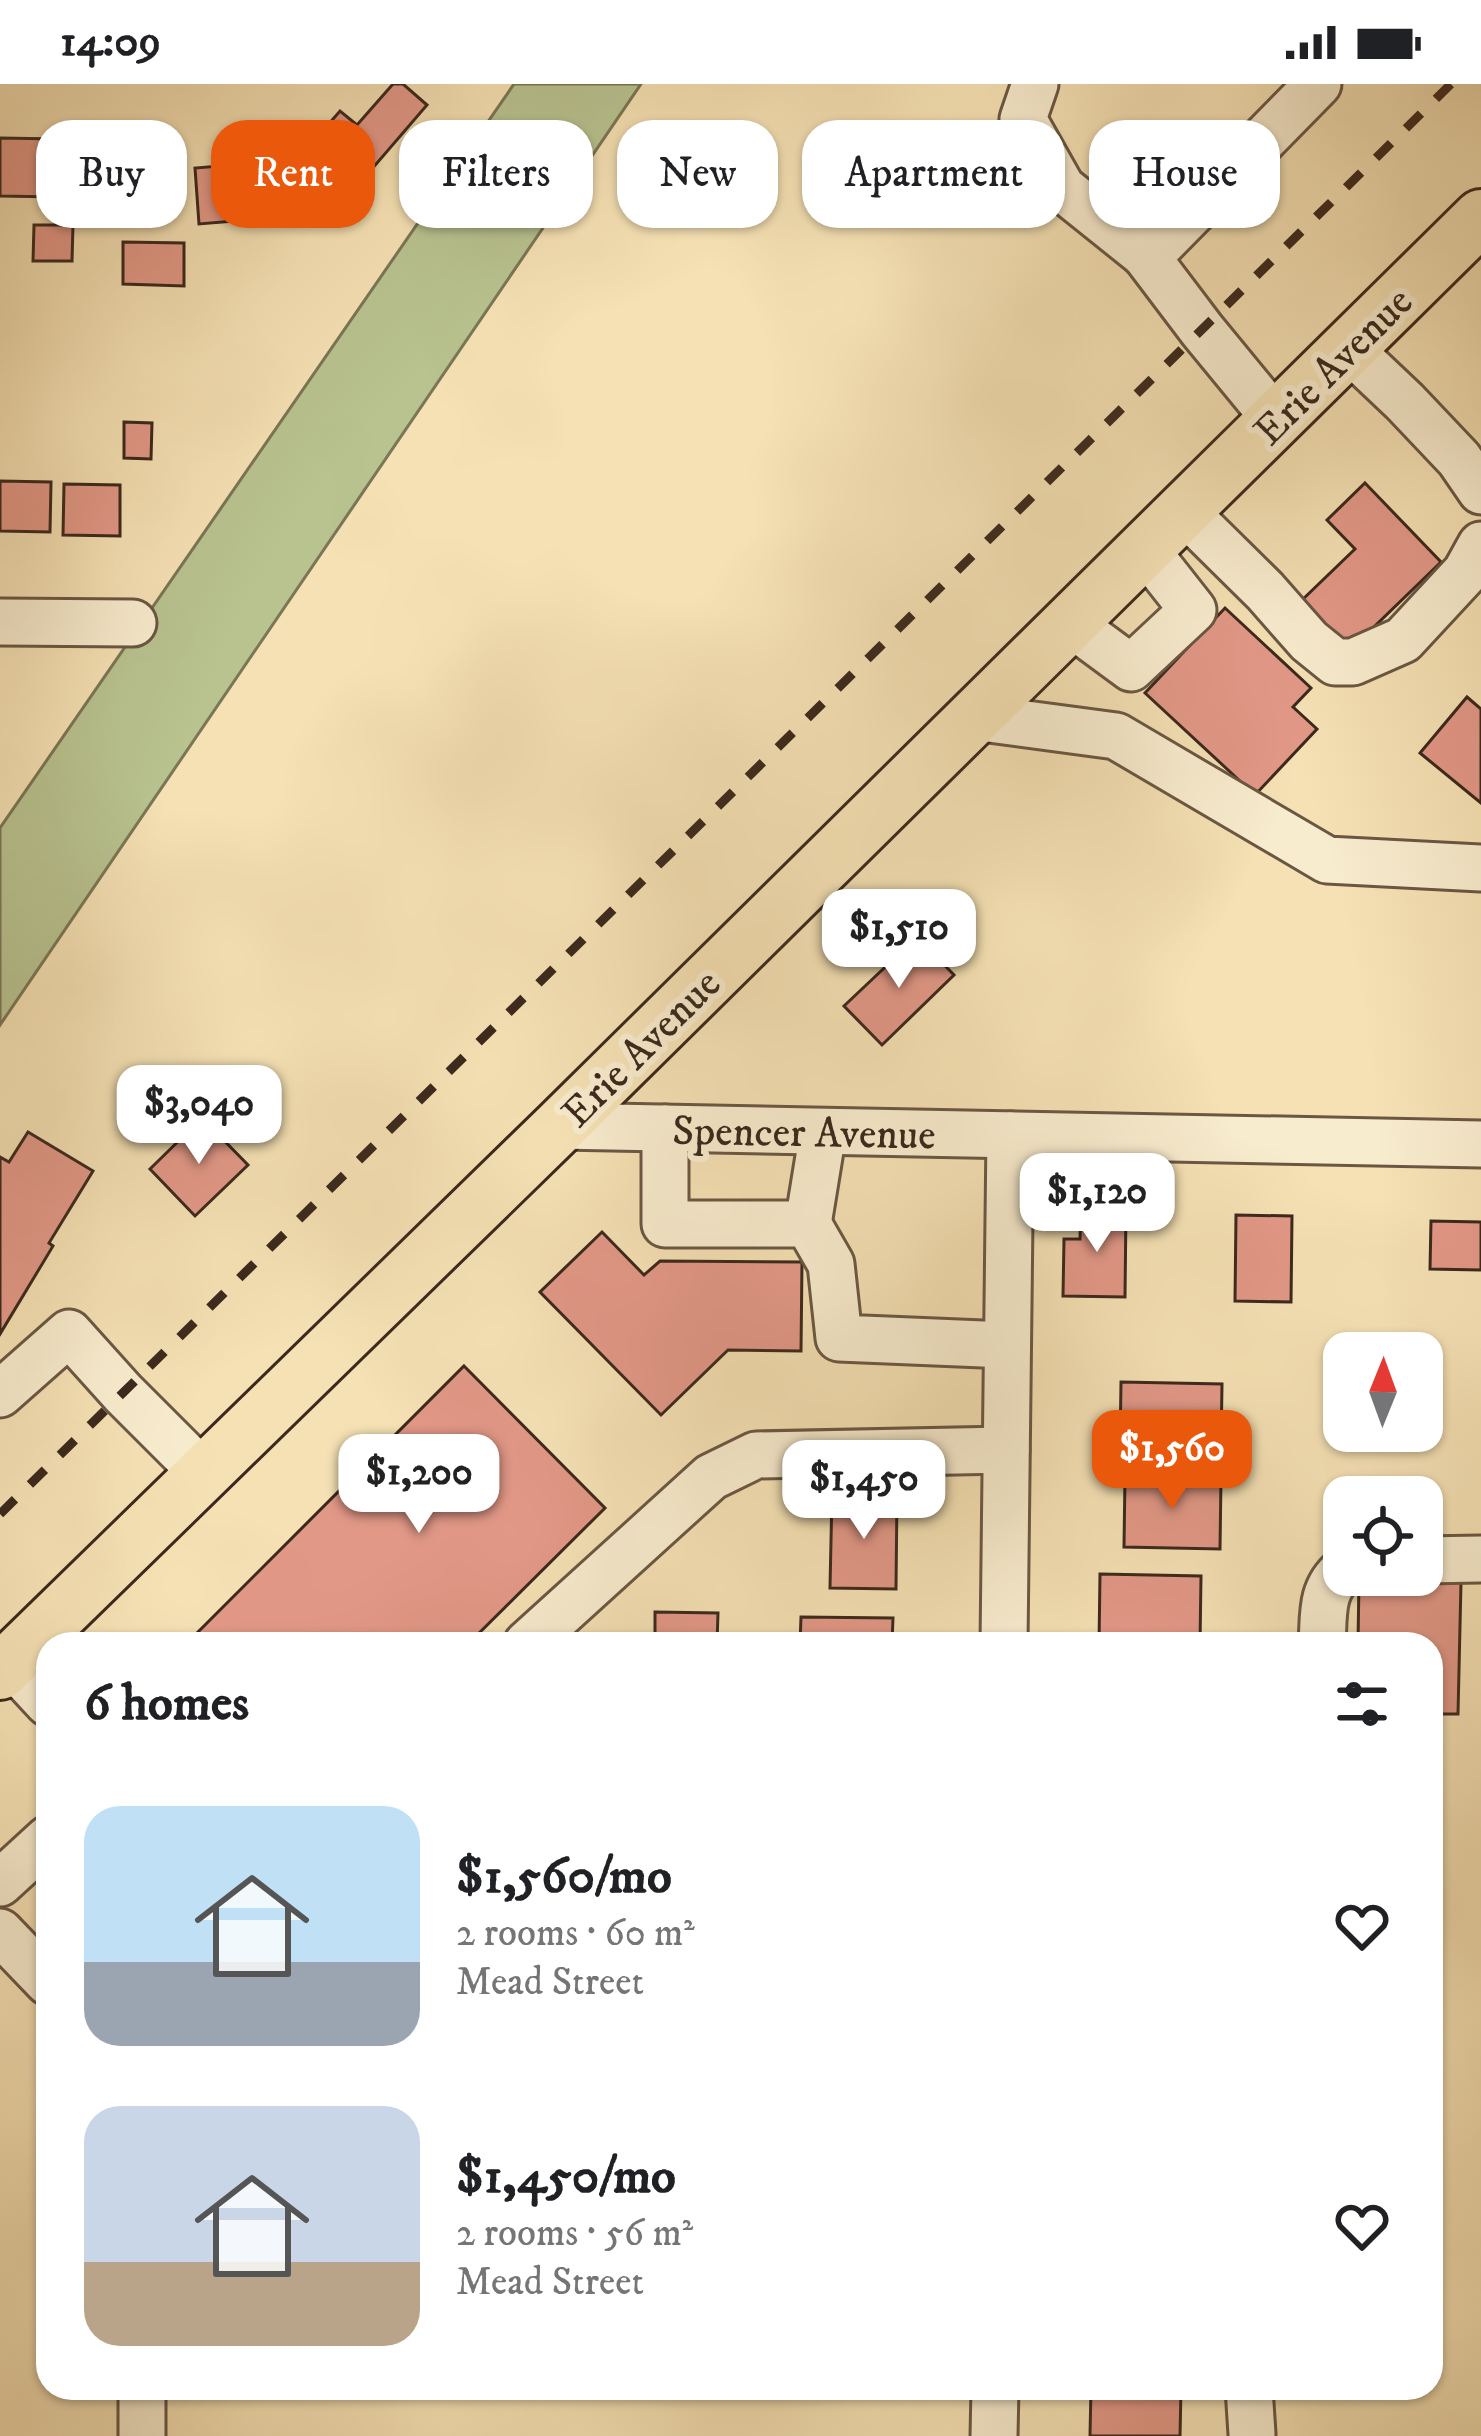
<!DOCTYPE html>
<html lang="en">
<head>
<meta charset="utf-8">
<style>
  :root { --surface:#fff; --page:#f6f6f6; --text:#202124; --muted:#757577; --accent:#ea580c }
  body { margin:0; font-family:"IM FELL DW Pica",serif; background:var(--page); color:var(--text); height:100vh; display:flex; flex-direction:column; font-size:45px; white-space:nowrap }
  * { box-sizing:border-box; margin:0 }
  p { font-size:39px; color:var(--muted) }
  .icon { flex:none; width:66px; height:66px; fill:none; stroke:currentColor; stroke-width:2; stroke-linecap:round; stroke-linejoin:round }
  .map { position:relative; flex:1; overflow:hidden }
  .sheet { position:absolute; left:36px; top:1548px; width:1407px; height:768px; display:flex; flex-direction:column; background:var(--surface); border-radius:36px; box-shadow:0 3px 9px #0004 }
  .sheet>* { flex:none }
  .banner { position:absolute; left:36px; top:36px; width:1410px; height:108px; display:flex; gap:24px }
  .needle { width:78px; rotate:1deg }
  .tools { position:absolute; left:1323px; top:1248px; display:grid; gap:24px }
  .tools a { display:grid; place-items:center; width:120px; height:120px; border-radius:24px; background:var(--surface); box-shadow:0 3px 9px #0004; font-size:60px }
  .price { position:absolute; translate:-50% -102px; padding:0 27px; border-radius:24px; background:#fff; color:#222; font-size:39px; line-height:78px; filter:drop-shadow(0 3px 6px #0008) }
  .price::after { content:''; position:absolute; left:50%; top:72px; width:36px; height:27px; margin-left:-18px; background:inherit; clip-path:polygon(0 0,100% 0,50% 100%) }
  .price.selected { background:var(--accent); color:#fff }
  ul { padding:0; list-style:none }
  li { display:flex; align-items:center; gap:36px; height:300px; padding:0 48px }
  li span { display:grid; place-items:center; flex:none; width:336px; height:240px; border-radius:36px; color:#555 }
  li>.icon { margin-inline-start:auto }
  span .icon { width:144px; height:144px; fill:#fffc; stroke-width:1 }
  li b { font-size:51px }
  h2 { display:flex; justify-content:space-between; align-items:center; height:144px; padding:0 48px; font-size:51px }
  .tag { padding:0 42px; border-radius:36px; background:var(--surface); box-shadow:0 3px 9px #0004; font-size:42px; line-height:108px }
  .tag.selected { background:var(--accent); color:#fff }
  .status { display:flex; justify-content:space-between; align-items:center; height:84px; padding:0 60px; background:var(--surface); direction:ltr }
  .status svg { height:33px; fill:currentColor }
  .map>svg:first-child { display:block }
  .green { fill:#b8c390; stroke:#7a7656; stroke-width:3 }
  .building { fill:#e29887; stroke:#3b291d; stroke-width:3 }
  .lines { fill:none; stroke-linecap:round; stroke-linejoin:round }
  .minor-casing { stroke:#6a5743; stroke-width:51 }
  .major-casing { stroke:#3b291d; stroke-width:60 }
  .minor { stroke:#f8ecce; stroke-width:45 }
  .major { stroke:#f5e1b4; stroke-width:54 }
  .rail { stroke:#3b291d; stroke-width:9; stroke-dasharray:21 21; stroke-linecap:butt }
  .labels { text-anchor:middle; stroke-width:12; stroke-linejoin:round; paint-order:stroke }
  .street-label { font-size:42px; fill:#3b291d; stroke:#f8ecce }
</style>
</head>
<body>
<div class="status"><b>14:09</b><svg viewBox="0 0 49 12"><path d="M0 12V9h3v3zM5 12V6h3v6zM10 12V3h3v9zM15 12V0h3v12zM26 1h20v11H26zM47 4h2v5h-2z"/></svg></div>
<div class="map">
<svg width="1481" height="2352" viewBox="0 0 1481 2352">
  <rect width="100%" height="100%" fill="#f5e1b4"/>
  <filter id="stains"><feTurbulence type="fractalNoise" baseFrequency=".00167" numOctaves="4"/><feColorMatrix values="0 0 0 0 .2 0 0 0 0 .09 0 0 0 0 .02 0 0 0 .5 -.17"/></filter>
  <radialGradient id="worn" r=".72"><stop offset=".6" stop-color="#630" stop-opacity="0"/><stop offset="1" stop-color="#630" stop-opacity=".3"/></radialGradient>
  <path class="green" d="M514 0H641L0 941V744Z"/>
  <g class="building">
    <path d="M393 0H403L427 21 353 107 306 66 340 27 357 41Z"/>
    <path d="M0 54 58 55 57 113 0 112Z"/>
    <path d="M90 63 162 65 161 121 89 120Z"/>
    <path d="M291 76 295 132 199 140 195 84Z"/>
    <path d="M34 141H73L72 177H33Z"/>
    <path d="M123 158 184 159V202L123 200Z"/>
    <path d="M124 338 152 339 151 375 124 374Z"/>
    <path d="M0 397 51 398 50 448 0 447Z"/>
    <path d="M1365 399 1441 478 1348 568 1300 518 1355 465 1327 436Z"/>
    <path d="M64 400 120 401V452L63 451Z"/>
    <path d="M1225 524 1311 604 1293 623 1317 645 1255 711 1145 609Z"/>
    <path d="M1467 613 1481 625V719L1420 669Z"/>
    <path d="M917 853 954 891 882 961 844 922Z"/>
    <path d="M202 1034 248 1081 195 1132 150 1085Z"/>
    <path d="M28 1048 93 1087 49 1159 53 1162 0 1250V1073L9 1078Z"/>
    <path d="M1081 1124 1126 1125 1125 1213 1063 1212 1064 1155H1080Z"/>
    <path d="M1236 1131 1292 1132 1291 1218 1235 1217Z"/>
    <path d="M1431 1137 1481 1138V1186L1430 1185Z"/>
    <path d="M602 1148 644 1191 660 1177 802 1178 801 1267 728 1266 661 1331 540 1208Z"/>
    <path d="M464 1282 605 1424 468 1560H186Z"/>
    <path d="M1121 1298 1222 1300 1221 1364 1120 1363Z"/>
    <path d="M1125 1392 1221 1394 1220 1465 1124 1463Z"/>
    <path d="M832 1410 897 1411 896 1505 830 1504Z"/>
    <path d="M1100 1490 1201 1492 1200 1560H1099Z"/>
    <path d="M1359 1496 1461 1498 1458 1630H1431V1560H1358Z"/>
    <path d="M655 1528 718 1529 717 1560H655Z"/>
    <path d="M801 1533 893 1534 892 1560H800Z"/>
    <path d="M1091 2304H1181L1180 2352H1090Z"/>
  </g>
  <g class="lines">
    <g class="minor-casing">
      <g id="minor">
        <path d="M1035 0 1023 35 1062 104 1148 173 1318 0"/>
        <path d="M1146 172 1202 246 1276 336"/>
        <path d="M1348 264 1405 318 1459 375 1481 407"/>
        <path d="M1184 427 1265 507 1309 557 1335 578H1353L1403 556 1466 488 1481 461"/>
        <path d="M0 538 133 539"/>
        <path d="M1070 539 1131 584 1193 526 1145 465"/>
        <path d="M974 633 1116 652 1327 776 1481 784"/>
        <path d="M560 1042 1481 1060"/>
        <path d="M665 1044V1140H808L823 1048"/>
        <path d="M808 1140 831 1180 839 1254 1007 1261"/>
        <path d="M0 1310 69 1249 123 1309 202 1388"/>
        <path d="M1422 1476 1481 1475"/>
        <path d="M527 1560 711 1393 756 1371 1006 1366"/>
        <path d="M1004 1560 1010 1051"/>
        <path d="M1322 1560C1324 1531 1320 1506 1344 1486"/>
        <path d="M10 1578 48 1619"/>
        <path d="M0 1799 48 1755"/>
        <path d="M0 1848 48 1898"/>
        <path d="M1249 2304 1252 2350"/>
        <path d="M142 2352V2304"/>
        <path d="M994 2352 995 2304"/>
      </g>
    </g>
    <g class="major-casing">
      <path id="major" d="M0 1588 560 1042 1481 133"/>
    </g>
    <use href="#minor" class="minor"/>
    <use href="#major" class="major"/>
    <path class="rail" d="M0 1430 1451 0"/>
  </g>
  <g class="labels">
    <g class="street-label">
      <text transform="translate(1332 281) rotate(-45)" y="15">Erie Avenue</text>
      <text transform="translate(640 963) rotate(-45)" y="15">Erie Avenue</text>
      <text transform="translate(804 1047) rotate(1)" y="15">Spencer Avenue</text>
    </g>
  </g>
  <rect width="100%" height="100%" filter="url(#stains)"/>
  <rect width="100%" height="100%" fill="url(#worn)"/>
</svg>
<div class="tools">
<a><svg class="needle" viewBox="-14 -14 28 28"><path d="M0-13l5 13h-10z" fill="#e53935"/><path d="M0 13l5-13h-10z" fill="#757577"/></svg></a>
<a><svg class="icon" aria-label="locate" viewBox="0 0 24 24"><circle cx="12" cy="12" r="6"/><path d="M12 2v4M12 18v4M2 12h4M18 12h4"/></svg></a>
</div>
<b class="price" style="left:899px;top:907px">$1,510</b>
<b class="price" style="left:199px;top:1083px">$3,040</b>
<b class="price" style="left:1097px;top:1171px">$1,120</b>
<b class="price selected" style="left:1172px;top:1428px">$1,560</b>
<b class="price" style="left:419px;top:1452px">$1,200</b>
<b class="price" style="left:864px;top:1458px">$1,450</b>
<div class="banner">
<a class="tag">Buy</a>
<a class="tag selected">Rent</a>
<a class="tag">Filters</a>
<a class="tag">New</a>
<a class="tag">Apartment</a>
<a class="tag">House</a>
</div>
<section class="sheet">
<h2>6 homes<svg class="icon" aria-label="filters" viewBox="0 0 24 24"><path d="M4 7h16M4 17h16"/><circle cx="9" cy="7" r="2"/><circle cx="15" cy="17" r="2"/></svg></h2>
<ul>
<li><span style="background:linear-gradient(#bfe0f5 65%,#9aa5b1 0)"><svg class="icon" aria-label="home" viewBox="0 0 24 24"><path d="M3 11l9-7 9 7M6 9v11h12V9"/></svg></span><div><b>$1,560/mo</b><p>2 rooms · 60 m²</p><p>Mead Street</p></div><svg class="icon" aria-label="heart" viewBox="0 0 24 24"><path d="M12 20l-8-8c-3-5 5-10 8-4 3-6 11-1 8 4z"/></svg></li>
<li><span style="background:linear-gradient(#c9d6e8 65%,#b9a48a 0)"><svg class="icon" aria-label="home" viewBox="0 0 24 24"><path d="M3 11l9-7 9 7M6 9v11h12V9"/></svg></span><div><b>$1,450/mo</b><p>2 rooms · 56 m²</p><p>Mead Street</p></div><svg class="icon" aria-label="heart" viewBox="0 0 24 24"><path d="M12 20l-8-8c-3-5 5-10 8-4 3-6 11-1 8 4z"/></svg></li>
</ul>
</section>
</div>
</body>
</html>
